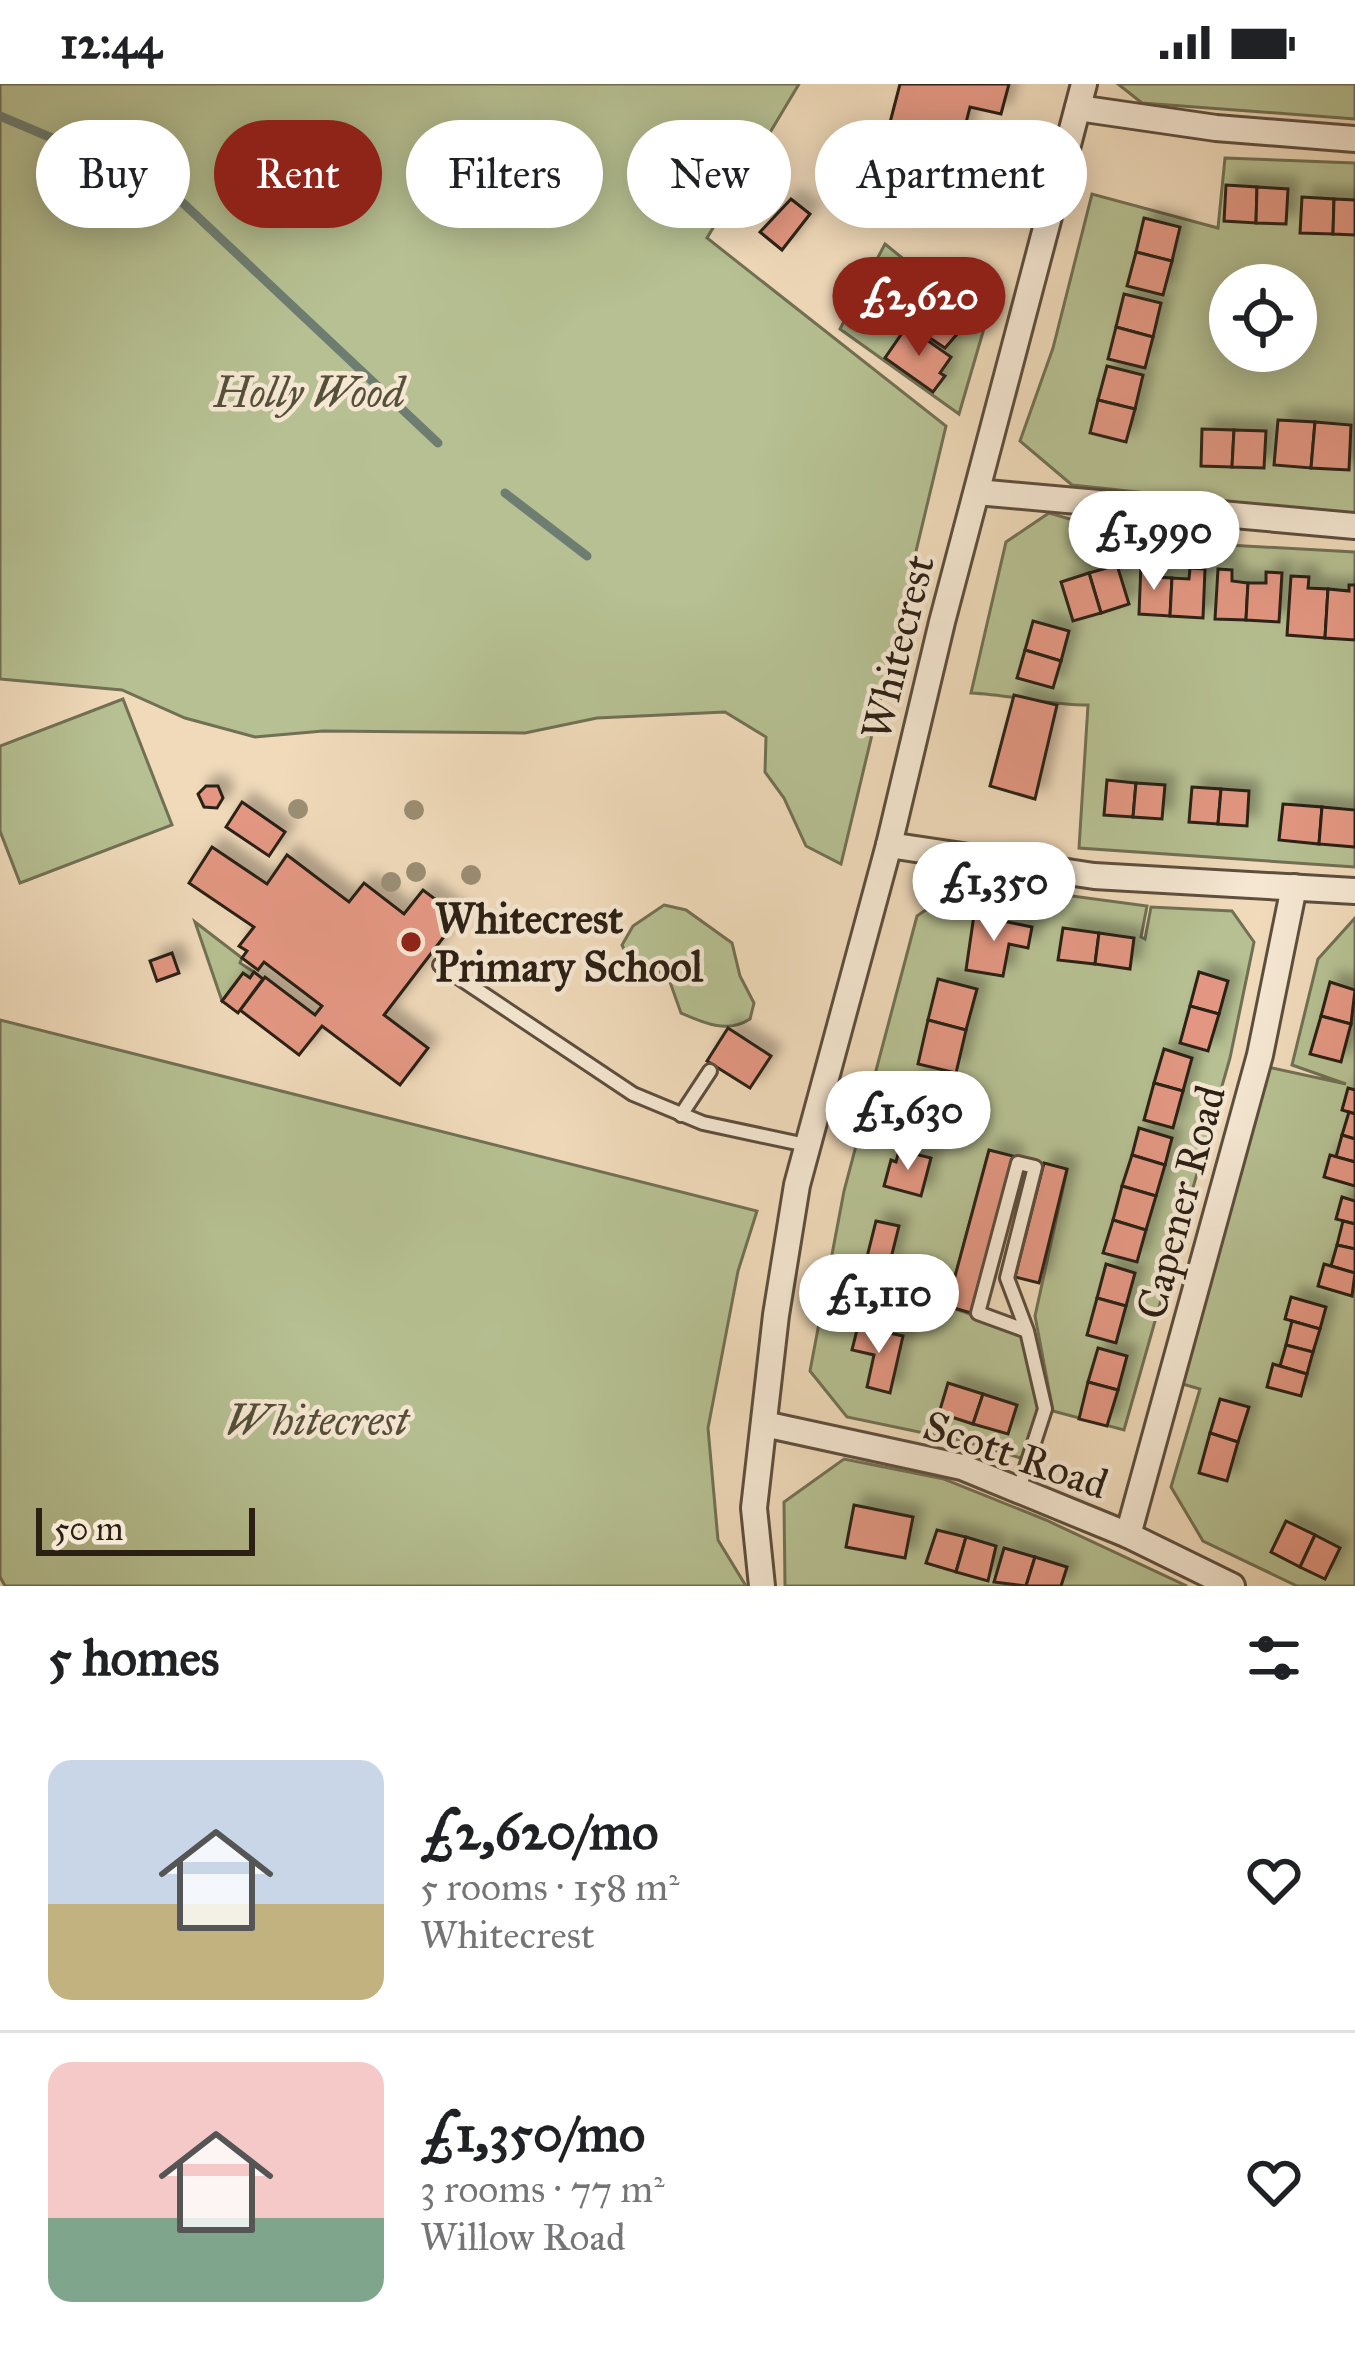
<!DOCTYPE html>
<html lang="en">
<head>
<meta charset="utf-8">
<style>
  :root { --surface:#fff; --page:#f2f2f2; --text:#202124; --muted:#757577; --line:#e0e0e0; --accent:#8f2418 }
  body { margin:0; font-family:"IM FELL Great Primer",serif; background:var(--page); color:var(--text); height:100vh; display:flex; flex-direction:column; font-size:45px; white-space:nowrap }
  * { box-sizing:border-box; margin:0 }
  p { font-size:39px; color:var(--muted) }
  .icon { flex:none; width:66px; height:66px; fill:none; stroke:currentColor; stroke-width:2; stroke-linecap:round; stroke-linejoin:round }
  .map { position:relative; height:1502px; overflow:hidden }
  .drawer { display:flex; flex-direction:column; background:var(--surface); flex:1 }
  .drawer>* { flex:none }
  .top-card { position:absolute; left:36px; top:36px; width:1284px; height:108px; display:flex; gap:24px }
  .fabs { position:absolute; left:1209px; top:180px; display:grid; gap:24px }
  .fabs a { display:grid; place-items:center; width:108px; height:108px; border-radius:50%; background:var(--surface); box-shadow:0 6px 30px #0003; font-size:60px }
  .scale { position:absolute; left:36px; bottom:30px; width:219px; box-sizing:border-box; padding-left:12px; border:6px solid #2c2015; border-top:0; font-size:33px; line-height:42px; white-space:nowrap; color:#2c2015; -webkit-text-stroke:9px #f5e7d2; paint-order:stroke }
  .price { position:absolute; translate:-50% -102px; padding:0 27px; border-radius:42px; background:#fff; color:#222; font-size:39px; line-height:78px; filter:drop-shadow(0 3px 6px #0008) }
  .price::after { content:''; position:absolute; left:50%; top:72px; width:36px; height:27px; margin-left:-18px; background:inherit; clip-path:polygon(0 0,100% 0,50% 100%) }
  .price.selected { background:var(--accent); color:#fff }
  ul { padding:0; list-style:none }
  li { display:flex; align-items:center; gap:36px; height:300px; padding:0 48px }
  li+li { border-top:3px solid var(--line) }
  li span { display:grid; place-items:center; flex:none; width:336px; height:240px; border-radius:24px; color:#555 }
  li>.icon { margin-inline-start:auto }
  span .icon { width:144px; height:144px; fill:#fffc; stroke-width:1 }
  li b { font-size:51px }
  h2 { display:flex; justify-content:space-between; align-items:center; height:144px; padding:0 48px; font-size:51px }
  .chip { padding:0 42px; border-radius:54px; background:var(--surface); box-shadow:0 6px 30px #0003; font-size:42px; line-height:108px }
  .chip.selected { background:var(--accent); color:#fff }
  .status { display:flex; justify-content:space-between; align-items:center; height:84px; padding:0 60px; background:var(--surface); direction:ltr }
  .status svg { height:33px; fill:currentColor }
  .map>svg:first-child { display:block }
  .green { fill:#b6c092; stroke:#717054; stroke-width:3; fill-rule:evenodd }
  .lines { fill:none; stroke-linecap:round; stroke-linejoin:round }
  .stream { stroke:#6e7d72; stroke-width:9 }
  .building { fill:#e39782; stroke:#2c2015; stroke-width:3; filter:url(#shadow) }
  .lane-casing { stroke:#5d4e3e; stroke-width:18 }
  .street-casing { stroke:#5d4e3e; stroke-width:30 }
  .lane { stroke:#f5e7d2; stroke-width:12 }
  .street { stroke:#f5e7d2; stroke-width:24 }
  .tree { fill:#9b8e74 }
  .poi-dot { fill:#8f2418; stroke:#f5e7d2; stroke-width:4.5 }
  .labels { text-anchor:middle; stroke-width:9; stroke-linejoin:round; paint-order:stroke }
  .park-label { font-size:42px; font-style:italic; fill:#55503a; stroke:#f5e7d2 }
  .street-label { font-size:42px; fill:#2c2015; stroke:#f5e7d2 }
  .poi-label { font-size:42px; font-weight:bold; fill:#2c2015; stroke:#f5e7d2; text-anchor:start }
</style>
</head>
<body>
<div class="status"><b>12:44</b><svg viewBox="0 0 49 12"><path d="M0 12V9h3v3zM5 12V6h3v6zM10 12V3h3v9zM15 12V0h3v12zM26 1h20v11H26zM47 4h2v5h-2z"/></svg></div>
<div class="map">
<svg width="1355" height="1502" viewBox="0 0 1355 1502">
  <defs>
    <filter id="shadow"><feDropShadow dx="10" dy="-10" stdDeviation="6" flood-color="#0004"/></filter>
  </defs>
  <rect width="100%" height="100%" fill="#f0daba"/>
  <filter id="stains"><feTurbulence type="fractalNoise" baseFrequency=".00167" numOctaves="4"/><feColorMatrix values="0 0 0 0 .2 0 0 0 0 .09 0 0 0 0 .02 0 0 0 .5 -.17"/></filter>
  <radialGradient id="worn" r=".72"><stop offset=".6" stop-color="#630" stop-opacity="0"/><stop offset="1" stop-color="#630" stop-opacity=".3"/></radialGradient>
  <g class="green">
    <path d="M0 0H799L707 154 946 342 841 780 806 762 784 714 765 688 766 653 725 628 597 634 525 649 323 647 255 653 185 634 122 606 0 595Z"/>
    <path d="M1118 0H1355V35L1142 19Z"/>
    <path d="M1225 74 1355 79V431L1072 401 1020 357 1053 264 1092 110 1218 144ZM1230 201H1296V267H1230Z"/>
    <path d="M885 160 985 241 959 330 840 245Z"/>
    <path d="M1049 429 1129 452 1174 458 1355 468V783L1079 764 1088 621C1049 621 1011 611 971 609L1006 458Z"/>
    <path d="M123 615 172 741 20 799 0 747V662Z"/>
    <path d="M967 798 1147 822 1141 853 1145 855 1151 823 1232 827 1254 858 1230 974 1124 1346 1053 1327 1035 1232 1067 1086 989 1067 947 1222 1023 1249 1038 1323 1024 1375 967 1358 847 1333 810 1287 844 1107 917 832Z"/>
    <path d="M664 821 686 826 732 859 740 892 754 919 750 935C727 950 704 939 681 929L670 898 656 885 641 887 629 876 622 861 633 842Z"/>
    <path d="M1355 834V1502H1297L1203 1457 1171 1403 1200 1305 1179 1299 1268 983 1346 1000 1292 981 1318 875Z"/>
    <path d="M195 838 242 874 240 879 254 888 250 894 243 890 222 917Z"/>
    <path d="M0 936 757 1127 738 1187 708 1344 718 1456 746 1502H5L0 1493Z"/>
    <path d="M844 1375 944 1395 1046 1436 1187 1502H785L784 1418Z"/>
  </g>
  <g class="lines">
    <g class="stream">
      <path d="M0 32 85 68 183 119 438 359"/>
      <path d="M505 409 587 472"/>
    </g>
  </g>
  <g class="building">
    <path d="M900 0H1009L1001 30 970 23 940 141 868 123Z"/>
    <path d="M1226 101 1257 103 1256 139 1224 137Z"/>
    <path d="M1257 103 1288 105 1286 140 1256 139Z"/>
    <path d="M1302 113 1334 115 1333 150 1300 149Z"/>
    <path d="M791 115 810 130 782 166 760 148Z"/>
    <path d="M1334 115 1355 116V151L1333 150Z"/>
    <path d="M1144 134 1180 143 1172 177 1136 168Z"/>
    <path d="M1136 168 1172 177 1163 211 1127 202Z"/>
    <path d="M922 201 971 234 945 264 900 234Z"/>
    <path d="M1124 210 1161 219 1153 253 1116 243Z"/>
    <path d="M907 242 951 273 940 289 945 292 933 308 885 274Z"/>
    <path d="M1116 243 1153 253 1145 284 1108 275Z"/>
    <path d="M1107 282 1143 291 1135 325 1098 316Z"/>
    <path d="M1098 316 1135 325 1126 358 1090 349Z"/>
    <path d="M1278 336 1315 338 1311 384 1274 381Z"/>
    <path d="M1315 338 1351 341 1349 386 1311 384Z"/>
    <path d="M1202 345 1234 346 1232 383 1201 382Z"/>
    <path d="M1234 346 1266 347 1264 384 1232 383Z"/>
    <path d="M1141 480 1156 481 1155 493 1172 494 1170 532 1139 530Z"/>
    <path d="M1117 481 1129 520 1101 529 1089 489Z"/>
    <path d="M1190 484 1205 485 1203 534 1170 532 1172 494 1189 495Z"/>
    <path d="M1218 485 1232 486V497L1248 499 1246 536 1215 535Z"/>
    <path d="M1266 488 1282 489 1279 538 1246 536 1248 499H1266Z"/>
    <path d="M1089 489 1101 529 1073 537 1061 498Z"/>
    <path d="M1291 492 1309 493 1308 504 1328 505 1325 554 1287 551Z"/>
    <path d="M1349 501H1355V556L1325 554 1328 505 1349 507Z"/>
    <path d="M1033 537 1069 547 1061 577 1025 566Z"/>
    <path d="M1025 566 1061 577 1053 604 1017 594Z"/>
    <path d="M1014 611 1057 621 1035 715 990 702Z"/>
    <path d="M1107 696 1136 699 1133 733 1104 731Z"/>
    <path d="M1136 699 1165 701 1162 735 1133 733Z"/>
    <path d="M206 702H218L223 714 217 724 204 723 198 710Z"/>
    <path d="M1192 703 1221 705 1218 740 1189 738Z"/>
    <path d="M1221 705 1249 707 1247 742 1218 740Z"/>
    <path d="M242 718 285 748 269 772 226 743Z"/>
    <path d="M1283 720 1322 723 1319 760 1279 756Z"/>
    <path d="M1322 723 1355 726V763L1319 760Z"/>
    <path d="M212 763 267 800 287 771 349 818 364 799 404 830 423 806 459 833 384 931 428 964 400 1001 322 942 299 971 240 926 265 893 315 931 322 922 264 878 258 886 242 874 247 867 239 862 254 843 189 799Z"/>
    <path d="M974 831 1032 843 1028 864 1009 860 1003 892 966 886Z"/>
    <path d="M1063 844 1099 849 1095 880 1058 876Z"/>
    <path d="M1099 849 1134 854 1130 885 1095 880Z"/>
    <path d="M172 869 179 889 157 897 150 877Z"/>
    <path d="M254 888 263 895 238 929 222 917 243 889 250 894Z"/>
    <path d="M1199 888 1228 897 1219 930 1190 922Z"/>
    <path d="M938 895 977 905 966 946 928 936Z"/>
    <path d="M1330 898 1355 906 1351 940 1321 932Z"/>
    <path d="M1190 922 1219 930 1208 967 1180 959Z"/>
    <path d="M1321 932 1351 940 1341 978 1310 970Z"/>
    <path d="M928 936 966 946 956 989 918 980Z"/>
    <path d="M728 944 771 972 750 1004 707 977Z"/>
    <path d="M1164 965 1192 974 1183 1007 1154 999Z"/>
    <path d="M915 992 952 1002 946 1028 909 1018Z"/>
    <path d="M1154 999 1183 1007 1173 1044 1144 1036Z"/>
    <path d="M1348 1004 1355 1006V1030L1342 1026Z"/>
    <path d="M909 1018 946 1028 937 1059 901 1050Z"/>
    <path d="M1349 1028 1355 1030V1055L1342 1051Z"/>
    <path d="M1139 1044 1172 1054 1165 1081 1132 1071Z"/>
    <path d="M1342 1051 1355 1055V1078L1336 1073Z"/>
    <path d="M899 1066 931 1074 921 1112 884 1102 891 1076 896 1078Z"/>
    <path d="M989 1066 1013 1072 971 1229 947 1222Z"/>
    <path d="M1132 1071 1165 1081 1156 1112 1122 1102Z"/>
    <path d="M1330 1071 1355 1078V1102L1324 1093Z"/>
    <path d="M1044 1079 1067 1085 1039 1199 1015 1193Z"/>
    <path d="M1122 1102 1156 1112 1146 1146 1113 1136Z"/>
    <path d="M1342 1113 1355 1117V1140L1336 1135Z"/>
    <path d="M1113 1136 1146 1146 1137 1178 1103 1169Z"/>
    <path d="M876 1137 899 1142 889 1182 866 1177Z"/>
    <path d="M1343 1137 1355 1140V1165L1337 1161Z"/>
    <path d="M1337 1161 1355 1165V1189L1331 1182Z"/>
    <path d="M1106 1180 1135 1189 1126 1222 1097 1214Z"/>
    <path d="M1324 1180 1355 1189 1352 1212 1318 1202Z"/>
    <path d="M864 1184 903 1193 894 1237 854 1228Z"/>
    <path d="M1291 1213 1326 1223 1320 1245 1285 1235Z"/>
    <path d="M1097 1214 1126 1222 1116 1259 1087 1251Z"/>
    <path d="M1292 1237 1320 1245 1313 1268 1286 1261Z"/>
    <path d="M858 1242 903 1252 890 1309 867 1303 874 1271 852 1266Z"/>
    <path d="M1286 1261 1313 1268 1307 1290 1280 1282Z"/>
    <path d="M1098 1264 1127 1272 1118 1306 1088 1298Z"/>
    <path d="M1273 1280 1307 1290 1301 1312 1267 1303Z"/>
    <path d="M1088 1298 1118 1306 1107 1342 1079 1335Z"/>
    <path d="M948 1299 983 1310 973 1340 939 1329Z"/>
    <path d="M983 1310 1017 1321 1008 1350 973 1340Z"/>
    <path d="M1220 1315 1249 1323 1238 1358 1210 1349Z"/>
    <path d="M1210 1349 1238 1358 1227 1397 1199 1389Z"/>
    <path d="M854 1421 913 1433 905 1474 846 1463Z"/>
    <path d="M1286 1437 1315 1451 1300 1483 1271 1468Z"/>
    <path d="M937 1446 966 1453 956 1488 926 1479Z"/>
    <path d="M1315 1451 1340 1464 1325 1495 1300 1483Z"/>
    <path d="M966 1453 996 1462 988 1497 956 1488Z"/>
    <path d="M1004 1464 1035 1473 1026 1502 994 1498Z"/>
    <path d="M1035 1473 1067 1483 1061 1502H1026Z"/>
  </g>
  <g class="lines">
    <g class="lane-casing">
      <g id="lane">
        <path d="M440 881 633 1010 703 1039 806 1061"/>
        <path d="M681 1031 710 987"/>
        <path d="M1019 1405 1045 1325 1027 1247 978 1229 1018 1079 1035 1083 1007 1194 1027 1247"/>
      </g>
    </g>
    <g class="street-casing">
      <g id="street">
        <path d="M1078 24 1216 44 1355 55"/>
        <path d="M977 408 1355 442"/>
        <path d="M889 761 1094 792 1355 807"/>
        <path d="M764 1340 962 1383 1128 1451 1232 1502"/>
        <path d="M1128 1451 1260 971 1294 803"/>
        <path d="M762 1502 754 1424 776 1231 797 1101 889 761 942 538 1084 0"/>
      </g>
    </g>
    <use href="#lane" class="lane"/>
    <use href="#street" class="street"/>
  </g>
  <g class="tree">
    <circle cx="298" cy="725" r="10"/>
    <circle cx="414" cy="726" r="10"/>
    <circle cx="416" cy="788" r="10"/>
    <circle cx="471" cy="791" r="10"/>
    <circle cx="391" cy="798" r="10"/>
  </g>
  <circle class="poi-dot" cx="411" cy="858" r="12"/>
  <g class="labels">
    <g class="park-label">
      <text x="309" y="323">Holly Wood</text>
      <text x="317" y="1351">Whitecrest</text>
    </g>
    <g class="street-label">
      <text transform="translate(897 563) rotate(-76)" y="15">Whitecrest</text>
      <text transform="translate(1180 1118) rotate(-75)" y="15">Capener Road</text>
      <text transform="translate(1016 1370) rotate(19)" y="15">Scott Road</text>
    </g>
    <g class="poi-label">
      <text x="435" y="849">Whitecrest<tspan x="435" dy="48">Primary School</tspan></text>
    </g>
  </g>
  <rect width="100%" height="100%" filter="url(#stains)"/>
  <rect width="100%" height="100%" fill="url(#worn)"/>
</svg>
<div class="fabs">
<a><svg class="icon" aria-label="locate" viewBox="0 0 24 24"><circle cx="12" cy="12" r="6"/><path d="M12 2v4M12 18v4M2 12h4M18 12h4"/></svg></a>
</div>
<div class="scale">50 m</div>
<b class="price selected" style="left:919px;top:275px">£2,620</b>
<b class="price" style="left:1154px;top:509px">£1,990</b>
<b class="price" style="left:994px;top:860px">£1,350</b>
<b class="price" style="left:908px;top:1089px">£1,630</b>
<b class="price" style="left:879px;top:1272px">£1,110</b>
<div class="top-card">
<a class="chip">Buy</a>
<a class="chip selected">Rent</a>
<a class="chip">Filters</a>
<a class="chip">New</a>
<a class="chip">Apartment</a>
</div>
</div>
<section class="drawer">
<h2>5 homes<svg class="icon" aria-label="filters" viewBox="0 0 24 24"><path d="M4 7h16M4 17h16"/><circle cx="9" cy="7" r="2"/><circle cx="15" cy="17" r="2"/></svg></h2>
<ul>
<li><span style="background:linear-gradient(#c9d6e8 60%,#c2b280 0)"><svg class="icon" aria-label="home" viewBox="0 0 24 24"><path d="M3 11l9-7 9 7M6 9v11h12V9"/></svg></span><div><b>£2,620/mo</b><p>5 rooms · 158 m²</p><p>Whitecrest</p></div><svg class="icon" aria-label="heart" viewBox="0 0 24 24"><path d="M12 20l-8-8c-3-5 5-10 8-4 3-6 11-1 8 4z"/></svg></li>
<li><span style="background:linear-gradient(#f6c9c9 65%,#7fa58c 0)"><svg class="icon" aria-label="home" viewBox="0 0 24 24"><path d="M3 11l9-7 9 7M6 9v11h12V9"/></svg></span><div><b>£1,350/mo</b><p>3 rooms · 77 m²</p><p>Willow Road</p></div><svg class="icon" aria-label="heart" viewBox="0 0 24 24"><path d="M12 20l-8-8c-3-5 5-10 8-4 3-6 11-1 8 4z"/></svg></li>
</ul>
</section>
</body>
</html>
